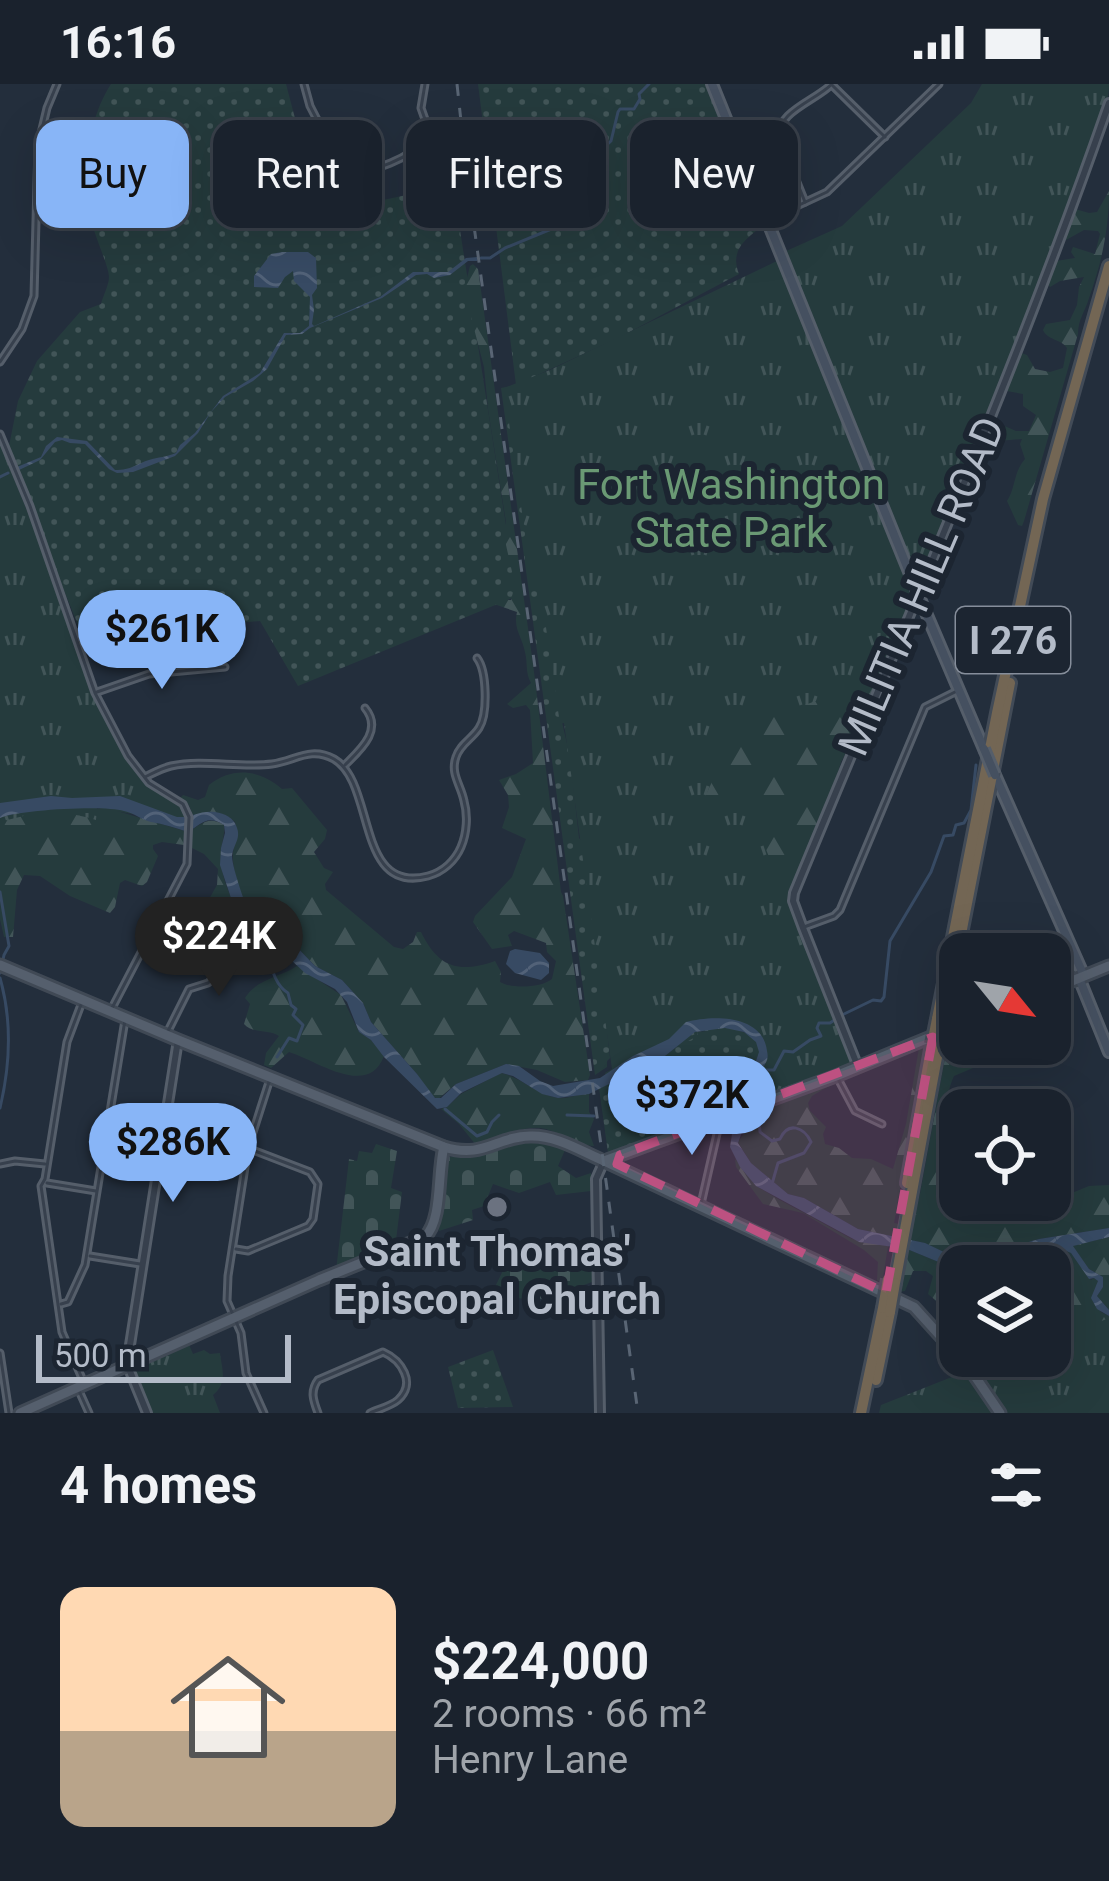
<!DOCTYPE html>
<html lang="en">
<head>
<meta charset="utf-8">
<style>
  :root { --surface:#1a222d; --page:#272f39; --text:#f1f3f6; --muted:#9fa4aa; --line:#383f49; --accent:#88b5f7 }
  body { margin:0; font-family:Roboto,sans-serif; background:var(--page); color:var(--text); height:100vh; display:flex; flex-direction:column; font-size:45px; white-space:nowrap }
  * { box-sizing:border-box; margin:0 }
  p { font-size:39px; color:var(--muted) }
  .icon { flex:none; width:66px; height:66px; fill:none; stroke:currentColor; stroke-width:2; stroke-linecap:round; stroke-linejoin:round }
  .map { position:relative; height:1329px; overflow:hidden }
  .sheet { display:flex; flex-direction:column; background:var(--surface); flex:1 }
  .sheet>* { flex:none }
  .top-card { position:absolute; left:36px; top:36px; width:1038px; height:108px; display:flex; gap:24px }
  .needle { width:78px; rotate:120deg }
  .tools { position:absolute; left:939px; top:849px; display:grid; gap:24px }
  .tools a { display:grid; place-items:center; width:132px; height:132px; border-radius:24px; background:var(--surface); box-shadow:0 12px 48px #0002,0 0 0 3px var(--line); font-size:60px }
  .scale { position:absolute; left:36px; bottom:30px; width:255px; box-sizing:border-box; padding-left:12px; border:6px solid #b3bbc8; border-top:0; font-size:33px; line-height:42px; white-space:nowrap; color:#b3bbc8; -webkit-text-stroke:9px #1c2531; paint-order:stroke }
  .price { position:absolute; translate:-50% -102px; padding:0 27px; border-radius:42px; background:var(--accent); color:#111; font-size:39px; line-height:78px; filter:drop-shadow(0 3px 6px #0008) }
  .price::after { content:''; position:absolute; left:50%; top:72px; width:36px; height:27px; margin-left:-18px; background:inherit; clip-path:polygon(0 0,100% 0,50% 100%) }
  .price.active { background:#222; color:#fff }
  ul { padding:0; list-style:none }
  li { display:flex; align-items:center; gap:36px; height:300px; padding:0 60px }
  li span { display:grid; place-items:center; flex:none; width:336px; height:240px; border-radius:24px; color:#555 }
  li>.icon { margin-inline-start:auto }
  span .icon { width:144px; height:144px; fill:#fffc; stroke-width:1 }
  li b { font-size:51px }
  h2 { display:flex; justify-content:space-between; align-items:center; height:144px; padding:0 60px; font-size:51px }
  .pill { padding:0 42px; border-radius:24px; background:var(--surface); box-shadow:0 12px 48px #0002,0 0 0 3px var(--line); font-size:42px; line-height:108px }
  .pill.active { background:var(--accent); color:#111 }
  .status { display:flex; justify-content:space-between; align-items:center; height:84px; padding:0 60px; background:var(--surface); direction:ltr }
  .status svg { height:33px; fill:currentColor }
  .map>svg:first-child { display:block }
  .grass { fill:url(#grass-dots) }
  .forest { fill:url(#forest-firs) }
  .cemetery { fill:url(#cemetery-stones) }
  .park { fill:url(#park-tufts) }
  .water { fill:url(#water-waves) }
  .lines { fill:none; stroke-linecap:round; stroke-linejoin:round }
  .stream { stroke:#374a63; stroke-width:3 }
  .minor-casing { stroke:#555e6a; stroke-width:9 }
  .tertiary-casing { stroke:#555e6a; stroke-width:12 }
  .secondary-casing { stroke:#555e6a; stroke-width:14 }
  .primary-casing { stroke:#404955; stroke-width:15 }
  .motorway-casing { stroke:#424b57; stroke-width:16 }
  .minor { stroke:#37404d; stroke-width:3 }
  .tertiary { stroke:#37404d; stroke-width:6 }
  .secondary { stroke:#455060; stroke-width:8 }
  .primary { stroke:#555f6d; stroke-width:9 }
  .motorway { stroke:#736654; stroke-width:10 }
  .rail { stroke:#596574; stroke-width:3; stroke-dasharray:12 12; stroke-linecap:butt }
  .secondary-bridge-casing { stroke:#555e6a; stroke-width:14; stroke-linecap:butt }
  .motorway-bridge-casing { stroke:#424b57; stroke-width:16; stroke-linecap:butt }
  .secondary-bridge { stroke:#455060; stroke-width:8 }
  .motorway-bridge { stroke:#736654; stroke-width:10 }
  .marked { fill:#bd5181; fill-opacity:0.2; stroke:#bd5181; stroke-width:9; stroke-dasharray:24 15; stroke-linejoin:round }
  .worship-dot { fill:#6b7280; stroke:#1c2531; stroke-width:4.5 }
  .labels { text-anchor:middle; stroke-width:12; stroke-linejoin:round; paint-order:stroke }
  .shield { fill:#1c2531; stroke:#868e9b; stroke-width:3 }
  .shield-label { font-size:39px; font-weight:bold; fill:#b3bbc8 }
  .park-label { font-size:42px; fill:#6a9974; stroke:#1c2531 }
  .street-label { font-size:42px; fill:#b3bbc8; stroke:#1c2531 }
  .poi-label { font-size:42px; font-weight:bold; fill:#b3bbc8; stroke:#1c2531 }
</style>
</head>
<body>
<div class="status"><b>16:16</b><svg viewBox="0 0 49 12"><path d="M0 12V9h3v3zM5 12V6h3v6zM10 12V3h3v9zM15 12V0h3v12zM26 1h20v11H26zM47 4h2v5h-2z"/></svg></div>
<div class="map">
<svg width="1109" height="1329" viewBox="0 0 1109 1329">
  <defs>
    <pattern id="grass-dots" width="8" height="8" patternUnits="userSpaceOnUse" patternTransform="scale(3)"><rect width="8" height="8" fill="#253b3d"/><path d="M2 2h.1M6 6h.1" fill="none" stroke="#425558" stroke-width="1.8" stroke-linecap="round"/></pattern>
    <pattern id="forest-firs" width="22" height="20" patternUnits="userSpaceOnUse" patternTransform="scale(3)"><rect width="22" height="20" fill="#253b3d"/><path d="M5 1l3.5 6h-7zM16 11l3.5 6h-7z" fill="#425558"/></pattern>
    <pattern id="cemetery-stones" width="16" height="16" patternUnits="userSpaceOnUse" patternTransform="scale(3)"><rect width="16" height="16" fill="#253b3d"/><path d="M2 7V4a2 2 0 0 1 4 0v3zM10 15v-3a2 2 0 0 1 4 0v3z" fill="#425558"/></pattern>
    <pattern id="park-tufts" width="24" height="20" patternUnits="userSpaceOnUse" patternTransform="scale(3)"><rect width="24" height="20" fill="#253b3d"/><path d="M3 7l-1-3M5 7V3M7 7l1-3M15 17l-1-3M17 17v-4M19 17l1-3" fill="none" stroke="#425558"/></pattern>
    <pattern id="water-waves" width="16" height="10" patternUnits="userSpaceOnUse" patternTransform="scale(3)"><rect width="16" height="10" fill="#374a63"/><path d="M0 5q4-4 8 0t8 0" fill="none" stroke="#526278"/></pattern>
  </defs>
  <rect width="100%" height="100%" fill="#232e3c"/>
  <g class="grass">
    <path d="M111 0H286L301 57 267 141 453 101 517 512 298 602 260 537 194 543 92 576 8 367 18 317 37 277 80 228 101 220C103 212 109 201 109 193 109 183 95 153 92 139 84 93 85 40 111 0Z"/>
    <path d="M478 0H708L765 140C747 154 729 165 739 190L620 253 516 301 563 614 562 638 570 673 579 754 587 764 610 974 607 977V983L595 991 501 304 516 301Z"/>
    <path d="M734 945 749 950 759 968 749 998 748 1018 733 1025 712 1029 715 1018 712 1013 696 1014 686 1027 690 1034 702 1033 701 1035 608 1069 599 1004 665 972 695 948Z"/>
    <path d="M493 1266 513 1323 458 1324 448 1283Z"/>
  </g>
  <g class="forest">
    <path d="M1109 107C1109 144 1102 178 1089 214 1085 228 1078 235 1078 250L1024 437 1022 442 1018 441 1007 417C1016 403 1013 389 1025 375L1020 360 1022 355 998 357 988 364 984 362 993 337 1016 347H1029L1036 331 1023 322V310L1007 307 1021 269 1027 271 1035 285 1050 288 1063 284 1067 264C1061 255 1047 256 1043 246L1046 240 1070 236 1077 221 1079 203 1084 193 1060 197 1050 203 1048 200 1056 177 1075 174 1071 168 1073 163 1095 170 1100 150 1098 147 1084 146 1066 156 1063 152 1075 125 1089 129 1097 128Z"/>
    <path d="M473 180 478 185 533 580 561 808 563 812 590 991 588 996 565 998 537 986 506 980 456 1000 438 1015 430 1011 417 990 371 938 363 919 342 896 315 882 291 857 274 850 258 849C249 832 234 795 233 776 232 760 240 755 235 738 223 726 208 727 193 732L189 721 180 714 183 711 198 716 205 713 209 701C233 682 260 686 282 705L292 704 327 746 325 755 314 768 324 784 333 788 325 800 326 806 394 863 403 865 413 858 417 848H421C438 883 458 890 495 877L501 888 500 898C511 905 541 904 552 895L556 877 547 868 546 859 514 847 508 851 512 862 492 865 473 838 475 832 512 793 526 755 502 744 509 723 508 711 499 696 516 690 533 679 530 626 526 621 513 624 507 620 531 599C525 588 528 580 525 568 522 552 513 545 517 528L488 518V516H511L515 501 506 461V438L488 325 484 283 464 206 470 182Z"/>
    <path d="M915 511 866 629 841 678 832 708 790 809V822L637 699Z"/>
    <path d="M107 724 188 748C201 741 208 731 224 741 225 751 221 760 221 772 220 789 228 807 235 822L222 826 208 817 217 801 218 785 204 770 192 764 190 754 187 753 184 761 162 758 153 761V765L158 772 147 798 142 802 125 796 120 799 115 823 110 829 70 812 40 792 24 791 17 806 13 853H4L0 835V734L35 726 73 727Z"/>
    <path d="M297 882 341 911 359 948 371 956 384 972C368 1015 316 976 289 968L271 984 264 981 266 969 279 952C269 945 253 950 244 940L250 920 245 914C258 894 279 894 297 882Z"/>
    <path d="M960 946V958L954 969 956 979 982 975 986 980 981 984H973L954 992C948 1004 948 1016 943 1028L947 1037 960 1036V1116H1050V1109H1072L1089 1102 1109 1101V1144L1039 1155 1018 1161 1002 1173H984L946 1169 924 1159 858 1145 804 1114 788 1110 751 1079 738 1058 760 1026 832 1000 812 1012 808 1019 810 1027 826 1043 823 1050 825 1060 839 1064 852 1074 871 1075 893 1085 906 1040 919 964 926 961 894 1139 911 1142 920 1110 949 952Z"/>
    <path d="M501 989C521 993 536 1011 558 1014 569 1015 577 1010 589 1010V1028L594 1035 589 1048 594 1062C577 1062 563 1050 546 1045 523 1039 498 1055 476 1061L459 1040 441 1025 447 1023 461 1010Z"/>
    <path d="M735 1075 756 1102 778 1115 852 1155 888 1162 882 1199 877 1196 878 1178 864 1166 803 1129 763 1120 736 1083Z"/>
    <path d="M1109 1153V1226L1097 1212 1103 1203V1193L1089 1185 1072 1162Z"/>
    <path d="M1059 1164 1071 1169 1091 1196 1094 1194 1098 1197 1093 1218 1101 1228 1109 1232V1238L1050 1268V1182H1004L1031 1168Z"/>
    <path d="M907 1165 941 1179 971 1182H960V1237L928 1210 933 1192 926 1187H913L905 1207 899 1208Z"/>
  </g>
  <g class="cemetery">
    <path d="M538 1056 553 1059 565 1066 558 1082 576 1094 591 1089V1107L556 1111 550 1098 519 1109 493 1100 484 1122 472 1126 473 1136 439 1147 444 1074C455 1071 465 1074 475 1071 497 1067 515 1057 538 1056Z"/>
    <path d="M376 1060 397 1067 391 1104 402 1108 395 1164 336 1187 349 1075 357 1077 359 1067 372 1069Z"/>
    <path d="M593 1157 592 1198C557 1211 529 1227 495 1203L509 1174Z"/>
  </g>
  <g class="park">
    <path d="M982 0H1109C1109 38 1078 103 1064 140 1007 293 945 444 879 594L736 646 698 728 744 712 854 979 759 1014 760 976 744 947H697L698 952 607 997 605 989 612 985 564 639 560 640 539 495 532 497 504 304 550 286 781 175 784 168 842 142 971 19Z"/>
    <path d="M0 360 47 476 89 602 125 671 145 699 187 726V739L97 724 96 736C55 724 41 727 0 738Z"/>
    <path d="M1109 1234V1329H879L881 1321 967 1287 979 1288 1017 1272H1050V1258Z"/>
    <path d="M187 1256 193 1270 204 1266 210 1270 220 1269C222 1286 228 1299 213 1311L220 1329H150L132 1282Z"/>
  </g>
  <g class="water">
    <path d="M282 168H308L316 174 317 204 312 211 314 226 312 240 314 242 380 213 413 188H448L466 174 478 173 477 177H468L450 191 434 194 427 190 416 191 382 214 310 244 302 250 286 251 267 285 253 297 225 313 211 328 198 349 175 372 133 388 117 389 109 385 85 360 70 359 62 356 55 358 40 376 19 386 17 383 41 373 46 362 57 353 87 357 115 386C132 386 136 380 149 376 158 373 167 373 176 369L180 361 195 349 223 312 260 289 284 249H300L309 242 310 213 294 197 293 187 285 193 278 204 254 203V192L271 170Z"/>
    <path d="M51 712 72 714 120 712 177 733C191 734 200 726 215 728 225 730 234 733 237 744 241 755 233 761 232 772 232 785 250 834 256 847L260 850H274L291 857 315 882 342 896 363 919 371 938 417 990 435 1014H441L456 1000 506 980 519 982 540 997 553 1002 600 994 633 972 669 955 686 938C712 931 763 930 767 967 769 976 766 977 763 985 757 1002 761 1017 759 1033L742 1048 738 1059 751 1079 788 1110 804 1114 858 1145 925 1159 946 1169 1002 1173 1018 1161 1039 1155 1109 1144V1153L1073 1162 1089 1185 1103 1193V1203L1097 1212 1109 1226V1232L1097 1225 1091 1214 1098 1197 1094 1194 1089 1195 1071 1169 1059 1164 1031 1168 1004 1182H971L941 1179 907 1165 859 1158 756 1102 740 1083 730 1063 732 1050 747 1029 749 998 759 968 756 958 744 948 725 944 695 948 665 972 589 1010 558 1014 542 1010 513 992 502 989 461 1009 447 1023 437 1025 384 973 371 956 359 948 347 918 335 905 305 889 277 863 260 860 243 850 220 781 221 764 225 749 224 741C206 730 201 741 188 748 176 744 163 740 151 738 142 736 134 729 124 727 103 721 18 726 0 734V719Z"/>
    <path d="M515 865 540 869 549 879V889L541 896 515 889 506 880 510 867Z"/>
  </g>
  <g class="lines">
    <g class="stream">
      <path d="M481 174H490L505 164 583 132 590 138 596 131 594 127 581 121 580 116 593 91 599 68 611 57 618 28 620 25H634L640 15 639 10 649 0"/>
      <path d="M0 393 8 389"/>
      <path d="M0 808 9 862 4 871 0 889"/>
      <path d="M264 858C271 877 272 899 288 909L291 921 296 925 293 931 303 941 297 957 289 954 277 973"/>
      <path d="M0 894C12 936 10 982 0 1024"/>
      <path d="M842 931 873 916 881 917 884 913 890 857 931 788 944 752 953 751 956 741 964 739 971 726 976 681"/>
      <path d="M764 986H774L784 967 793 968 810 956 821 952 817 944 819 939H830L836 935"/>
      <path d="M445 1025 477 1052 487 1048 492 1038 499 1031"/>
      <path d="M567 1031 594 1032"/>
      <path d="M759 1035 760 1048 772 1057 780 1055C788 1037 804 1043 811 1058L804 1069 778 1079 772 1100"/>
    </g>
    <g class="minor-casing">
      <g id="minor">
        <path d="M304 0 310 22 325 51 332 78 346 90C373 88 410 75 427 54V41L421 24 425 0"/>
        <path d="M833 2 885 53"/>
        <path d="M805 118 779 54C776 28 815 17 832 0"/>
        <path d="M769 135 827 108 939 0"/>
        <path d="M0 278 22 245 34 212 38 62 47 24 57 0"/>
        <path d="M0 350 30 422 95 609 128 672 149 699 183 720 189 733 187 780 111 926"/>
        <path d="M97 608 149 590 225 583"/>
        <path d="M345 681C361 665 383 646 365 624"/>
        <path d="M145 693C153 689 162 684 171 682 203 675 239 684 272 680 295 677 310 662 334 675 376 699 355 811 428 792 443 788 455 777 461 763 467 749 468 731 464 717 461 701 450 690 456 673 460 660 472 655 479 644 488 630 487 587 477 574"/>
        <path d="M804 843 834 832 840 826 925 623 957 607"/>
        <path d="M82 918 67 958 45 1095 41 1102 62 1248 84 1299"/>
        <path d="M167 949 189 905 208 899 250 859"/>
        <path d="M837 993 855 1027 882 1040"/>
        <path d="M0 1080 15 1077 45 1080"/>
        <path d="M47 1099 96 1107"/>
        <path d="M701 1120 719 1041"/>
        <path d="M236 1165 248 1167 308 1142 313 1135 318 1100 310 1088 250 1065"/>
        <path d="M90 1172 140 1180"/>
        <path d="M61 1220 68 1218 85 1181 125 936"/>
        <path d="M0 1269 9 1329"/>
        <path d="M80 1309 89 1329"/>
        <path d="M264 1329 246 1289 241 1249 227 1217 228 1192 248 1064 270 995"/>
        <path d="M318 1329C313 1316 310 1307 318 1296L383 1268C401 1276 417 1299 398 1316 391 1322 379 1325 370 1329"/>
      </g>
    </g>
    <g class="tertiary-casing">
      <g id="tertiary">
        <path d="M858 983 803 844 793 817 794 809C902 547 1016 287 1109 19"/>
        <path d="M147 1329 127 1280 178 956"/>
        <path d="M600 1329 596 1095 604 1077"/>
      </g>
    </g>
    <g class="secondary-casing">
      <g id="secondary">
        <path d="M712 0 918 510 984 665"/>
        <path d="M995 691 1084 892"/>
        <path d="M1079 894 1109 968"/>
      </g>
    </g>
    <g class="primary-casing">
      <g id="primary">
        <path d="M0 881 178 956 444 1063C484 1075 495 1053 530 1052 556 1051 581 1067 604 1077L914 1223 970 1285 1000 1329"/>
        <path d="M1050 906 1109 882"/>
        <path d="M604 1077 836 992 960 941"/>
        <path d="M20 1329 319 1196 425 1153C443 1135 437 1089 444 1063"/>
      </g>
    </g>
    <g class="motorway-casing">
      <g id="motorway">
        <path d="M945 932 1010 599"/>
        <path d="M937 935 997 629 1043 415 1109 182"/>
        <path d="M907 1099 932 960"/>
        <path d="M895 1199 940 957"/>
        <path d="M876 1296 890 1228"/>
        <path d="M861 1329 883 1224"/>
      </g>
    </g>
    <use href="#minor" class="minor"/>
    <use href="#tertiary" class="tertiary"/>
    <use href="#secondary" class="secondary"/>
    <use href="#primary" class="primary"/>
    <use href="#motorway" class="motorway"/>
    <path class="rail" d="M457 0 466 84 638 1329"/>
    <g class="secondary-bridge-casing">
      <path id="secondary-bridge" d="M984 665 995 691"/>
    </g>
    <g class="motorway-bridge-casing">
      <g id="motorway-bridge">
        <path d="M940 957 945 932"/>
        <path d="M932 960 937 935"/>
        <path d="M883 1224 888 1195"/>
        <path d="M890 1228 895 1199"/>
      </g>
    </g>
    <use href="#secondary-bridge" class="secondary-bridge"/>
    <use href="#motorway-bridge" class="motorway-bridge"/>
  </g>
  <path class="marked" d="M933 953 886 1209 617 1080 620 1071Z"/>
  <circle class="worship-dot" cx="497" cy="1123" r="12"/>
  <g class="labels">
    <rect class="shield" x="956" y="523" width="114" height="66" rx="9"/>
    <g class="shield-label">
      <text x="1013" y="570">I 276</text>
    </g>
    <g class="park-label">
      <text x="731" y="415">Fort Washington<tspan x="731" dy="48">State Park</tspan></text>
    </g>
    <g class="street-label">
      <text transform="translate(921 502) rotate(-67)" y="15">MILITIA HILL ROAD</text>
    </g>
    <g class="poi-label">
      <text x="497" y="1182">Saint Thomas'<tspan x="497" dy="48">Episcopal Church</tspan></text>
    </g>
  </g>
</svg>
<div class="tools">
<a><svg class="needle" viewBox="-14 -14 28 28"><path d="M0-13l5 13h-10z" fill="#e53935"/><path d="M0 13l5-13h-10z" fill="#9fa4aa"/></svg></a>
<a><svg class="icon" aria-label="locate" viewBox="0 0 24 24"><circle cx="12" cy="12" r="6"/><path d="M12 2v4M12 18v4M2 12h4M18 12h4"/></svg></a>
<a><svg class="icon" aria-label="layers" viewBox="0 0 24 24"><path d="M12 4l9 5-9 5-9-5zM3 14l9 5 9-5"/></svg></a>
</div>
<div class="scale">500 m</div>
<b class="price" style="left:162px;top:608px">$261K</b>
<b class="price active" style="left:219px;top:915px">$224K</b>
<b class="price" style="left:692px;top:1074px">$372K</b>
<b class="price" style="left:173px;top:1121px">$286K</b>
<div class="top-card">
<a class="pill active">Buy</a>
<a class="pill">Rent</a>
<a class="pill">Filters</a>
<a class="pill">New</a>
</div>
</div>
<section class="sheet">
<h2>4 homes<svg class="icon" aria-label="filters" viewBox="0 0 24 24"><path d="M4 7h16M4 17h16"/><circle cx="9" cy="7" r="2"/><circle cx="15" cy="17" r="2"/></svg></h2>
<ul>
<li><span style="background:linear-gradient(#ffd9b3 60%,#b9a48a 0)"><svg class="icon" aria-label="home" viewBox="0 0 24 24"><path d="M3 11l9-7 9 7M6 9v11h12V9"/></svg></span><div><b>$224,000</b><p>2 rooms · 66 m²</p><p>Henry Lane</p></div></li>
</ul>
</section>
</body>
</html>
